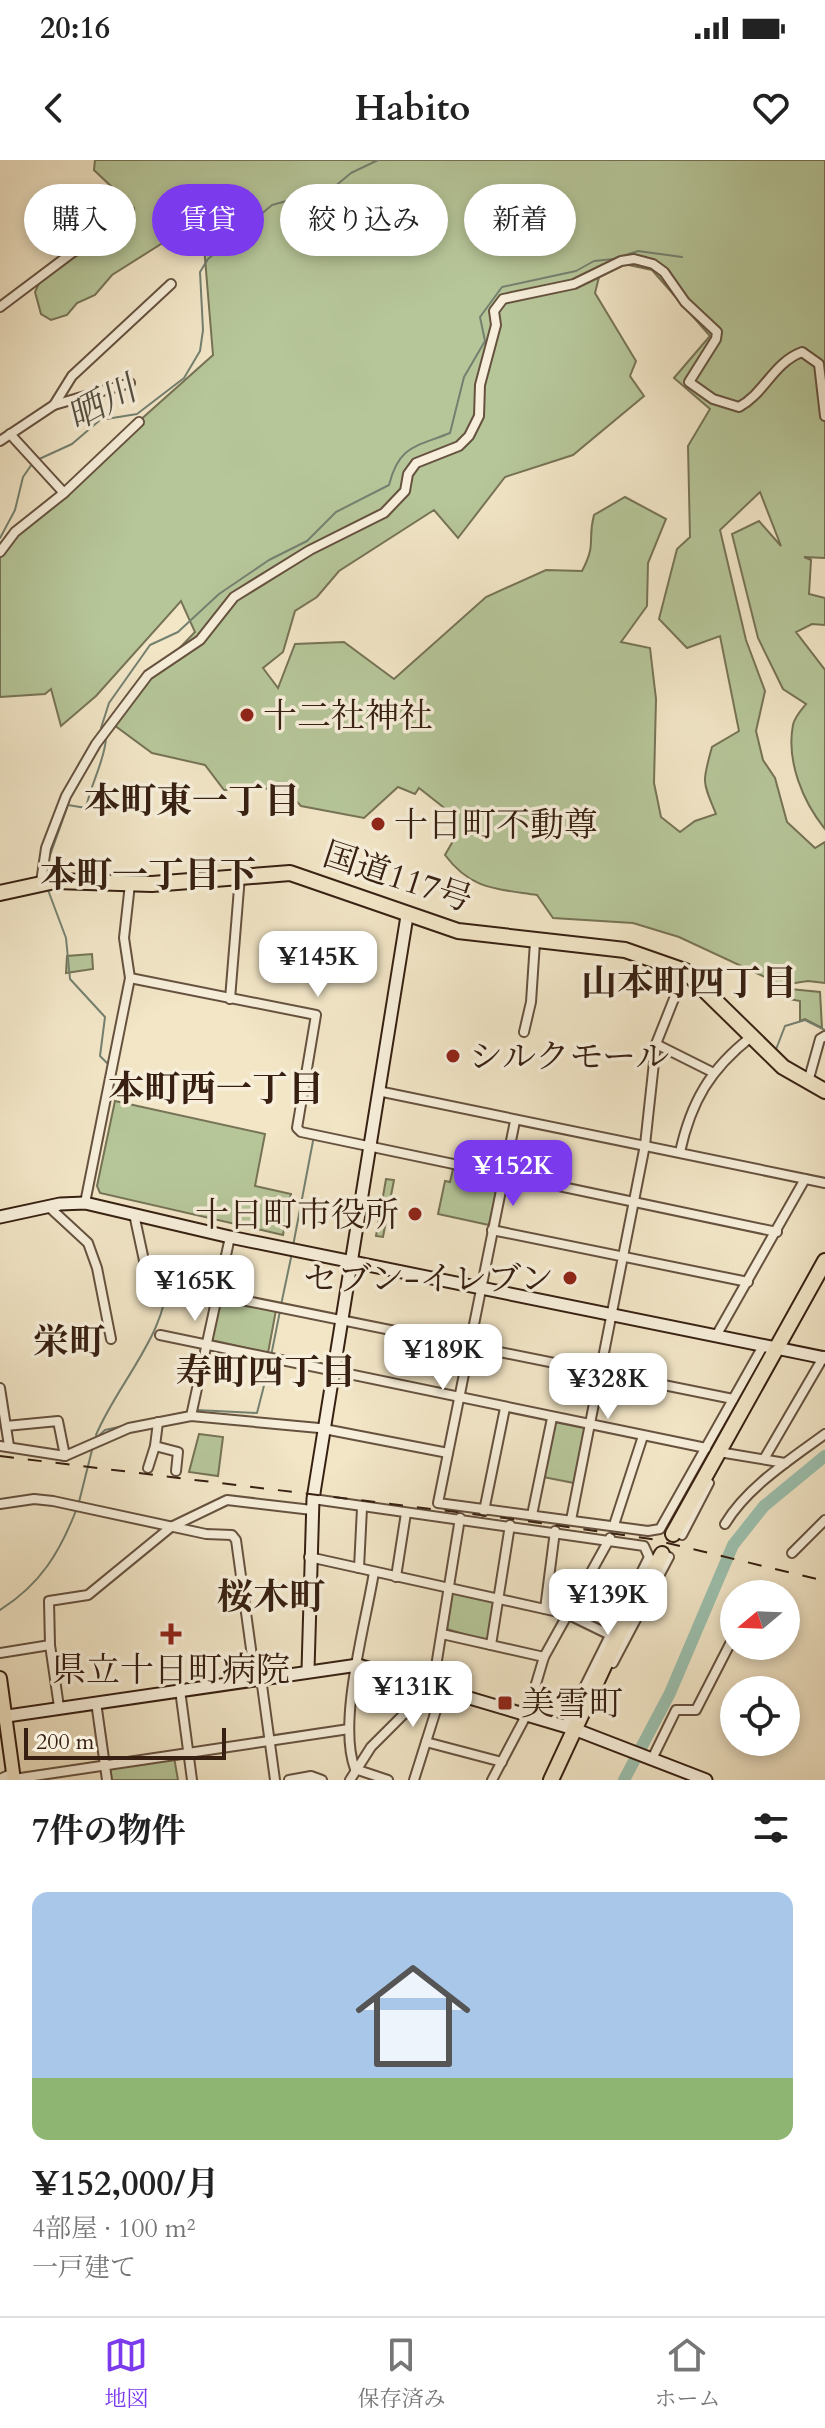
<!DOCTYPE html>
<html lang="ja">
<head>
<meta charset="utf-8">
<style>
  :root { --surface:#fff; --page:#f2f2f2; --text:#222; --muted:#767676; --line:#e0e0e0; --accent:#7c3aed }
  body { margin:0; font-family:Cardo,"Noto Serif JP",serif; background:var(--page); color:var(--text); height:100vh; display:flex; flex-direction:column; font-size:30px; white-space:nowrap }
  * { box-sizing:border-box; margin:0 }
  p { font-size:26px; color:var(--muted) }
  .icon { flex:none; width:44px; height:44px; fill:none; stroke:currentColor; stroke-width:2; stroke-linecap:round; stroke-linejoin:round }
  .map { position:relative; height:1620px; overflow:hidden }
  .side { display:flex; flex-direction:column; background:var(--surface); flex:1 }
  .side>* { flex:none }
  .banner { position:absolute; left:24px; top:24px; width:778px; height:72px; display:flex; gap:16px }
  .needle { width:52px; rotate:251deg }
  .buttons { position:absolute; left:720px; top:1420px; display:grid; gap:16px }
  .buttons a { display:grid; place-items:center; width:80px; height:80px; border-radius:50%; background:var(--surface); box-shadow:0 4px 12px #0003; font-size:40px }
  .scale { position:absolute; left:24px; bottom:20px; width:202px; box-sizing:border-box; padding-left:8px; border:4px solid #372012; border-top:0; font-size:22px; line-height:28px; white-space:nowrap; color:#372012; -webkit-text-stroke:6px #f7efdb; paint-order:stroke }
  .price { position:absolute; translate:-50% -68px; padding:0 18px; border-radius:16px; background:#fff; color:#222; font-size:26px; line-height:52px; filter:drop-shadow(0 2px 4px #0008) }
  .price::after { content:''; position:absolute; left:50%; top:48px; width:24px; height:18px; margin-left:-12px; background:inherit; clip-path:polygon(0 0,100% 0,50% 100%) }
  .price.active { background:var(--accent); color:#fff }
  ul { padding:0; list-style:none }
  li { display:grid; align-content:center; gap:16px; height:424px; padding:0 32px }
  li span { display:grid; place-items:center; height:248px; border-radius:16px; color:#555 }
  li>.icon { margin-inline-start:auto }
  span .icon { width:144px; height:144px; fill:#fffc; stroke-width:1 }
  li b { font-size:34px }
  h2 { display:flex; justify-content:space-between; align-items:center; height:96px; padding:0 32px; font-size:34px }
  .pill { padding:0 28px; border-radius:36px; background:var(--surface); box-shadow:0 4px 12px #0003; font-size:28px; line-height:72px }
  .pill.active { background:var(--accent); color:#fff }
  .status { display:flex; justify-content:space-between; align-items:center; height:56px; padding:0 40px; background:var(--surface); direction:ltr }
  .status svg { height:22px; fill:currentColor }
  header { display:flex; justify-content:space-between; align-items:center; height:104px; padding:0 32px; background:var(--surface); font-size:36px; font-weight:800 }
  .tabs { display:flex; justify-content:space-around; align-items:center; height:112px; border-top:2px solid var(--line); background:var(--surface); font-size:22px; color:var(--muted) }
  .tabs a { display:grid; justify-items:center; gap:4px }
  .tabs .active { color:var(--accent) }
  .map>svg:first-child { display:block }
  .green { fill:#b6c699; stroke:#767356; stroke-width:2; fill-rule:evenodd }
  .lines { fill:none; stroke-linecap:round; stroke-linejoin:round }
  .stream { stroke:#748070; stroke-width:2 }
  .river { stroke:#9cc0ae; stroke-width:12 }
  .street-casing { stroke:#66523f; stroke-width:12 }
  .secondary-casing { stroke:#372012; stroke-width:15 }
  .primary-casing { stroke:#372012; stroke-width:16 }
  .highway-casing { stroke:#372012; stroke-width:18 }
  .street { stroke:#f7efdb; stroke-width:8 }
  .secondary { stroke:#f7efdb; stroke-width:11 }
  .primary { stroke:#f2e6c7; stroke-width:12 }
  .highway { stroke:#f2e6c7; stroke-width:14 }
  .rail { stroke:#372012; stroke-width:2; stroke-dasharray:14 14; stroke-linecap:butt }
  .poi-dot { fill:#8f2418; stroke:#f7efdb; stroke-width:3 }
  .labels { text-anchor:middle; stroke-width:7; stroke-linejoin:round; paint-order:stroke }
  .poi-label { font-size:34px; fill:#372012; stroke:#f7efdb; text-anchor:start }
  .street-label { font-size:34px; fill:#372012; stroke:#f7efdb }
  .water-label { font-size:36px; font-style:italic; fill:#555041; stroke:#f7efdb }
  .neighbourhood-label { font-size:36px; font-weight:bold; fill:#372012; stroke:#f7efdb }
</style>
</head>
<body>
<div class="status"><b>20:16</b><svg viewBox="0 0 49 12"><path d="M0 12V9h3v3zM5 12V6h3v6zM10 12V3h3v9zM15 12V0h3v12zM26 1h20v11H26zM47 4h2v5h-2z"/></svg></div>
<header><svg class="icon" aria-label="back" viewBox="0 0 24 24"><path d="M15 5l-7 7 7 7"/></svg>Habito<svg class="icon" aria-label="heart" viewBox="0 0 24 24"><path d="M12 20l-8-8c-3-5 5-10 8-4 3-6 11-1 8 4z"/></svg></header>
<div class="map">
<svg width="825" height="1620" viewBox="0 0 825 1620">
  <rect width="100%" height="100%" fill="#f2e6c7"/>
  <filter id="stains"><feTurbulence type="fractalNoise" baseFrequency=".0025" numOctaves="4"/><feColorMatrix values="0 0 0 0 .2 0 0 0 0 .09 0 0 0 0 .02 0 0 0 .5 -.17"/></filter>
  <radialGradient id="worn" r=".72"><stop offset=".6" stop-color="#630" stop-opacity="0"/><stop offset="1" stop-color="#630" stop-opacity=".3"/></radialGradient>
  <g class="green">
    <path d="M95 0H825V398L804 397 811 400 809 434 825 438V465L812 464 796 472 825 510V669C803 642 786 601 793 565 794 558 801 550 806 544L783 529 758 478 732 374 759 361 781 386 760 332 720 370 746 480 765 531 756 571 763 600 775 618 787 662 815 688 825 682V823L808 821 782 825 679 777 633 763 553 758 537 735C497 729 471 730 445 695L457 674 452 654 419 628 415 634 398 627 364 658 301 646 284 628 224 630 205 605 152 593 114 565 145 524 195 472 181 441 96 536 61 566 51 529 45 534 0 537V394L26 362 213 195 202 62 210 53 112 115 95 135 77 143 67 155 51 160 41 154 35 132 39 123 74 97 110 80 134 59V48L94 10ZM624 104 652 110 710 176 674 218 710 249 688 286 690 377 677 389 659 459 687 488 720 476 739 571 712 587C702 623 702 620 716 654L695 661 680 672 661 657 654 623 656 539 650 488 621 482 647 446 648 403 666 359 625 337 594 355C587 381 597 383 582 411L546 410 486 437 394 519 344 482 295 484 278 528 263 508 283 492 295 451 317 437 339 411 434 350 458 378 505 317 573 295 644 236 630 216 636 201 595 133 601 109Z"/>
    <path d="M92 794 93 809 66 813 67 796Z"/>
    <path d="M790 829 820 832 822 868 805 859 800 861V841L789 839Z"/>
    <path d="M115 941 265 974 255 1026 291 1034 283 1075 100 1033 97 1026Z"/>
    <path d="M453 1009 499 1019 489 1065 438 1054 445 1021 450 1022Z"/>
    <path d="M386 1019 394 1020 383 1077 376 1076Z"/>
    <path d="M220 1138 276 1150 268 1193 211 1180Z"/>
    <path d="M555 1262 585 1268 574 1323 543 1317Z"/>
    <path d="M199 1274 223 1277 218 1316 189 1312Z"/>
    <path d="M456 1432 496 1442 490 1482 447 1469 452 1434Z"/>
    <path d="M174 1597 178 1620H111L109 1607Z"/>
  </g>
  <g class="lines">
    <g class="stream">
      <path d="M37 300 72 284 100 260 137 254 184 218 200 191 203 170 200 112 208 99 272 45 333 28 351 13 378 0"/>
      <path d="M0 378 15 350 23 317 32 304"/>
      <path d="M103 572 101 568 109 543 150 485 178 472 219 434 269 400 307 381 336 352 389 325C399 285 416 287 450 273L464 217 485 181 480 157 502 127 576 111 594 101 614 99 638 91 682 97"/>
      <path d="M48 701 68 645 86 648C91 623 105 600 106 578"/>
      <path d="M48 730 66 778 70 819 105 857 100 896 110 906"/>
      <path d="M775 892 785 866 805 860 825 870"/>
      <path d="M293 1086 313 981"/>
      <path d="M281 1145 292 1093"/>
      <path d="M271 1196 280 1151"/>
      <path d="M196 1250 257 1253 270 1202"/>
      <path d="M96 1275C118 1222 171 1170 167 1112L149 1103"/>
      <path d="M94 1280 105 1270 190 1251"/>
      <path d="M79 1342 93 1286"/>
      <path d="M0 1450C41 1424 60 1392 77 1348"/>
    </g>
    <path class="river" d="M624 1620 670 1533 733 1385 764 1346 825 1296"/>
    <g class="street-casing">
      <g id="street">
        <path d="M0 147 101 71"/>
        <path d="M54 245 130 223"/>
        <path d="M10 274 64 333"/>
        <path d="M0 281 54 245 72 216 171 124"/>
        <path d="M0 392 15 372 64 333 139 262"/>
        <path d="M41 722 46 688 66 636 96 584 148 515 200 480 234 437 310 390 384 353 405 331 408 314 416 303 459 286 469 276 479 256 480 225 496 165 494 151 503 139 574 124 621 101 634 99 653 104 664 112 685 142 717 172 716 179 689 222 713 239 739 247C765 233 773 203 802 192L819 204 825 256"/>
        <path d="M130 818 316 855 297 968 301 972 777 1072"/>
        <path d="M230 839 240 716"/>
        <path d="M524 872 531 842 535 782"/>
        <path d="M656 884 714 913"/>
        <path d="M808 922 820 879 825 876"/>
        <path d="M378 931 825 1023"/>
        <path d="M515 961 438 1343 648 1371 660 1369 763 1186"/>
        <path d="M680 992C691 942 710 909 751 877"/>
        <path d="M85 1043 130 818 124 778 130 724"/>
        <path d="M48 1046 88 1083 97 1108 111 1179"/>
        <path d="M134 1054 151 1133"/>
        <path d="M492 1070 748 1122"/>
        <path d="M217 1135 733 1239"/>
        <path d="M160 1175 706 1288"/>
        <path d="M716 1176 805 1019"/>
        <path d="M0 1228 9 1286"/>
        <path d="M191 1256 230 1077"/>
        <path d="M158 1262 155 1286 178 1292 176 1311"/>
        <path d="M6 1266 58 1261 65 1296"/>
        <path d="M0 1286 65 1296 129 1268 191 1256 319 1268 448 1293"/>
        <path d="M719 1292 785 1303"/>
        <path d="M764 1299 824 1196"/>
        <path d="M148 1308 155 1286"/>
        <path d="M313 1339 644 1386 649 1397 565 1566"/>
        <path d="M0 1344 34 1339 53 1341 206 1374 232 1375 236 1380 255 1518"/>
        <path d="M484 1351 505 1248"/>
        <path d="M532 1355 552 1258"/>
        <path d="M571 1360 645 985 656 884 685 811"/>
        <path d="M725 1364C747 1327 791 1299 825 1274"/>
        <path d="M614 1365 643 1276"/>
        <path d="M682 1375 709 1323"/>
        <path d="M792 1393 825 1360"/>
        <path d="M309 1397 567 1454 608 1474"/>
        <path d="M359 1408 362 1348"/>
        <path d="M374 1412C366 1463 337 1562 355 1609L388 1620"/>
        <path d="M396 1417 406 1353"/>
        <path d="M545 1449 555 1371"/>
        <path d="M442 1474 544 1497"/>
        <path d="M491 1485 510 1365"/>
        <path d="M0 1493 50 1485"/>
        <path d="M613 1503 669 1397"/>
        <path d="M261 1518 275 1620"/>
        <path d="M180 1530 192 1620"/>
        <path d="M96 1542 107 1620"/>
        <path d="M59 1547 50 1485 49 1441 88 1435 171 1367 227 1340 312 1350"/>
        <path d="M426 1582 502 1602"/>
        <path d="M652 1599 676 1550H696L734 1476"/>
        <path d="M0 1619 13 1613"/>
        <path d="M14 1619 349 1569"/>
        <path d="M289 1620 311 1616 322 1620"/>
        <path d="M350 1620 371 1587 433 1525 460 1358"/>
        <path d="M414 1620 443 1528"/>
        <path d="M492 1620 527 1554 544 1497 610 1378"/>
      </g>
    </g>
    <g class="secondary-casing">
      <g id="secondary">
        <path d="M0 1057 60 1044 85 1043 230 1077 825 1198"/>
        <path d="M308 1510 313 1339 407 756"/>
        <path d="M0 1557 358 1505 574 1569 706 1620"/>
      </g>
    </g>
    <g class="primary-casing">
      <path id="primary" d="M0 1518 14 1620"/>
    </g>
    <g class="highway-casing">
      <g id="highway">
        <path d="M0 733 55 721 152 724 290 713 458 771 625 790 685 811 783 907 825 931"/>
        <path d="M673 1374 825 1101"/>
        <path d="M551 1620 617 1478 662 1394"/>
      </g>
    </g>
    <use href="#street" class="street"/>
    <use href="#secondary" class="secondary"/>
    <use href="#primary" class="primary"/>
    <use href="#highway" class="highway"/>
    <path class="rail" d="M0 1296 505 1358 651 1379 825 1421"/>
  </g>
  <g class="poi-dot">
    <circle cx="247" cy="555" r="8"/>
    <circle cx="378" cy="664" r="8"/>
    <circle cx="453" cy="896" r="8"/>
    <circle cx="415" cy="1054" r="8"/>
    <circle cx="570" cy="1118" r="8"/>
    <path d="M167 1462h8v8h8v8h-8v8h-8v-8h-8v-8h8z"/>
    <rect x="497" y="1535" width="16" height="16" rx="4"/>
  </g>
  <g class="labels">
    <g class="poi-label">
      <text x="263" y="567">十二社神社</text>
      <text x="394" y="676">十日町不動尊</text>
      <text x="469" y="908">シルクモール</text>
      <text x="399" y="1066" text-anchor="end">十日町市役所</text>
      <text x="554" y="1130" text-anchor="end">セブン-イレブン</text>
      <text x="171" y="1521" text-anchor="middle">県立十日町病院</text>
      <text x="521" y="1555">美雪町</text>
    </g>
    <g class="street-label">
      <text transform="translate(398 716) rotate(18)" y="12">国道117号</text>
    </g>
    <g class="water-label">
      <text transform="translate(101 242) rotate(-28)" y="13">晒川</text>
    </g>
    <g class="neighbourhood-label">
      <text x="192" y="653">本町東一丁目</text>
      <text x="148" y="727">本町一丁目下</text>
      <text x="689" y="835">山本町四丁目</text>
      <text x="216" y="941">本町西一丁目</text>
      <text x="69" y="1194">栄町</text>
      <text x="266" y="1224">寿町四丁目</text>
      <text x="271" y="1449">桜木町</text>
    </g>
  </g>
  <rect width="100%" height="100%" filter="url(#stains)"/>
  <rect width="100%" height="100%" fill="url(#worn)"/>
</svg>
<div class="buttons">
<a><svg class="needle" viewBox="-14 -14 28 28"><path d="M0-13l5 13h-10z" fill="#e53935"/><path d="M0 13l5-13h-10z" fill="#767676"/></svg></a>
<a><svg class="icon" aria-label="locate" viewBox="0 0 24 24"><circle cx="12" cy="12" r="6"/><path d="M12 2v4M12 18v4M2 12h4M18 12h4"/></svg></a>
</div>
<div class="scale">200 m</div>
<b class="price" style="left:318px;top:839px">¥145K</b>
<b class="price active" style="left:513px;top:1048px">¥152K</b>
<b class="price" style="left:195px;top:1163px">¥165K</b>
<b class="price" style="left:443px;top:1232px">¥189K</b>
<b class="price" style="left:608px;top:1261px">¥328K</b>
<b class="price" style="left:608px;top:1477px">¥139K</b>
<b class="price" style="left:413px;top:1569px">¥131K</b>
<div class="banner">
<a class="pill">購入</a>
<a class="pill active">賃貸</a>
<a class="pill">絞り込み</a>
<a class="pill">新着</a>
</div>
</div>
<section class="side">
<h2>7件の物件<svg class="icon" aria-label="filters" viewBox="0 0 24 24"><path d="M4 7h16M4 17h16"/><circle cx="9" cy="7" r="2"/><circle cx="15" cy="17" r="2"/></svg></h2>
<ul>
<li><span style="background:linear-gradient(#a9c7e8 75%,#8fb573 0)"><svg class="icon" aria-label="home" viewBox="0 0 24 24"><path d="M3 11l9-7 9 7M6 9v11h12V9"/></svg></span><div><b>¥152,000/月</b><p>4部屋 · 100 m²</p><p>一戸建て</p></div></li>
</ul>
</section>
<nav class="tabs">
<a class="active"><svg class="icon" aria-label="map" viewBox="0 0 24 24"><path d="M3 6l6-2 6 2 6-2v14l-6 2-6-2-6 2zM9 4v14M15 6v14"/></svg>地図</a>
<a><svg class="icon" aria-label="saved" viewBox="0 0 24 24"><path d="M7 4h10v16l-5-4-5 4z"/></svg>保存済み</a>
<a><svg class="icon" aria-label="home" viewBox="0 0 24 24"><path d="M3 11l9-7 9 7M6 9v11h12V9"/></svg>ホーム</a>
</nav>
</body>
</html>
